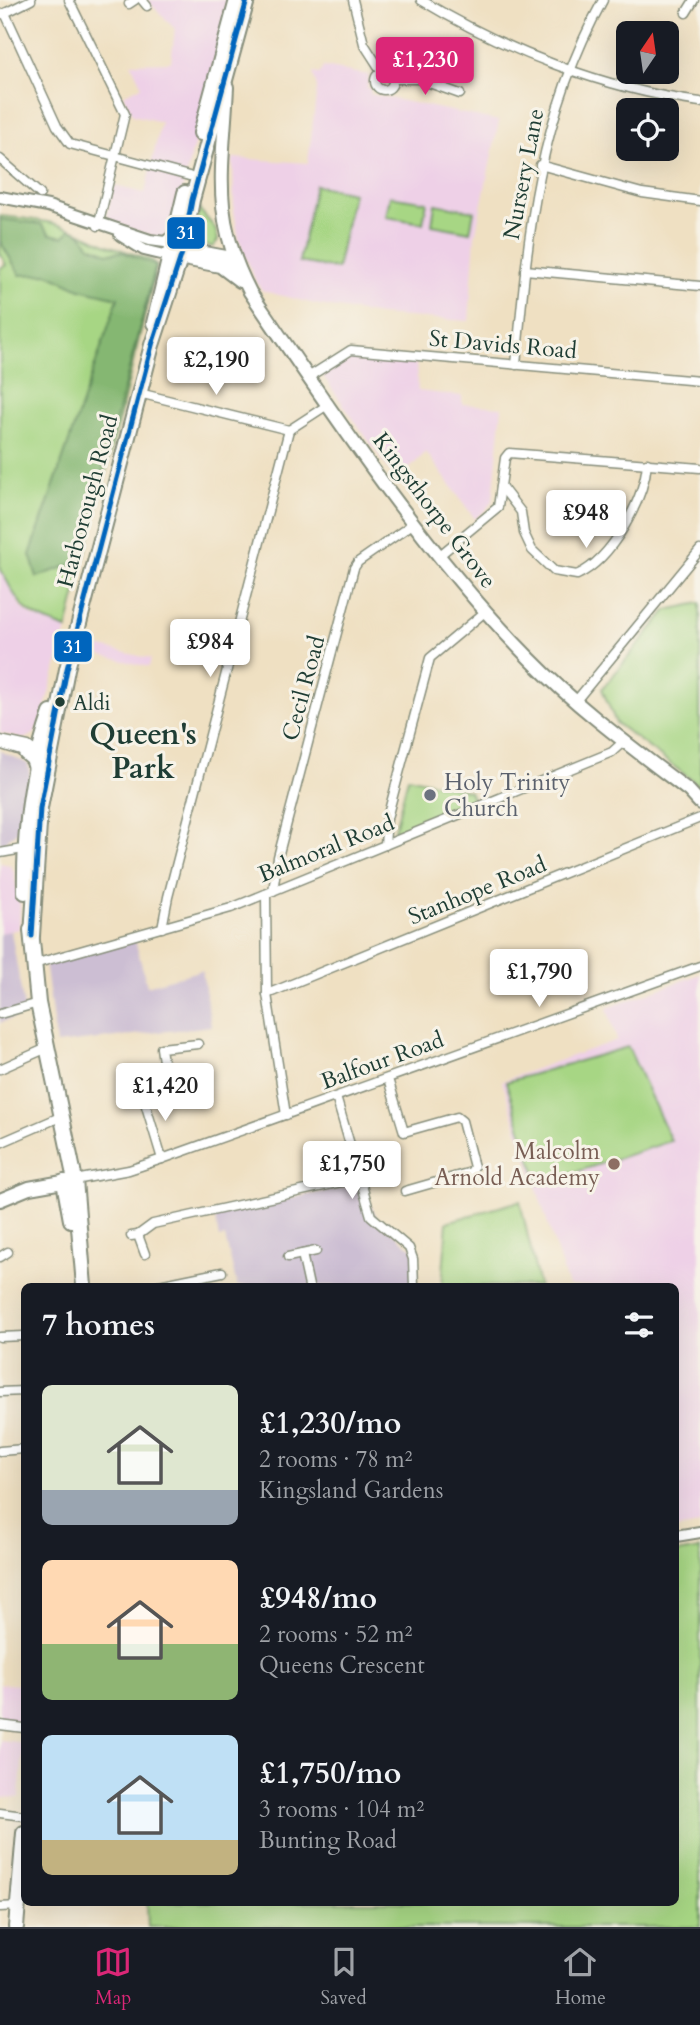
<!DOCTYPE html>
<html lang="en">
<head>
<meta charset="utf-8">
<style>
  :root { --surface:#171b24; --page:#20242c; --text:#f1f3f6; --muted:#9ea1a6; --line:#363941; --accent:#db2777 }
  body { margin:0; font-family:Cardo,serif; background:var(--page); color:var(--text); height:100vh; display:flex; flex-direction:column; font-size:26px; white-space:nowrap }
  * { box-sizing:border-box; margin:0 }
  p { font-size:23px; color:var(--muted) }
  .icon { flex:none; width:38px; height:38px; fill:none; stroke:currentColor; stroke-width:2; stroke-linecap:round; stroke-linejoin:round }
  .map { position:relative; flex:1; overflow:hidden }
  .side { position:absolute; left:21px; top:1283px; width:658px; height:623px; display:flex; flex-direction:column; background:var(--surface); border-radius:10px; box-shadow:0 7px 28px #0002 }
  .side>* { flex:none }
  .needle { width:46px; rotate:13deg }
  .controls { position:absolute; left:616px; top:21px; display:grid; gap:14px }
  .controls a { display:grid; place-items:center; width:63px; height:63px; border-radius:10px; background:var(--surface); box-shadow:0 7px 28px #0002; font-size:35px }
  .price { position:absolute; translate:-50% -60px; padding:0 16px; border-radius:7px; background:#fff; color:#222; font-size:23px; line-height:46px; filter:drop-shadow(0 2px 4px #0008) }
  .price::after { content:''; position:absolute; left:50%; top:42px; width:21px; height:16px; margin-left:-10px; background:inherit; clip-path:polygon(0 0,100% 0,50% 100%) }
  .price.selected { background:var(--accent); color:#fff }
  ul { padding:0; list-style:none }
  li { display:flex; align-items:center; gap:21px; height:175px; padding:0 21px }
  li span { display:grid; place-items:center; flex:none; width:196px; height:140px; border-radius:10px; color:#555 }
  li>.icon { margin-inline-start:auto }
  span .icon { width:84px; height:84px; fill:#fffc; stroke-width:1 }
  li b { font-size:30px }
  h2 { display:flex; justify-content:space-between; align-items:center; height:84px; padding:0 21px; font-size:30px }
  .tab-bar { display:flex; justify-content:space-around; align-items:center; height:98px; border-top:2px solid var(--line); background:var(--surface); font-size:19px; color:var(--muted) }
  .tab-bar a { display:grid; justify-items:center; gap:4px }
  .tab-bar .selected { color:var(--accent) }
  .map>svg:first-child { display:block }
  .built { fill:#eed0e7 }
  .industrial { fill:#ccbed3 }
  .green { fill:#a7d684; stroke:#638a5c; stroke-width:2 }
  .forest { fill:#85b772; stroke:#527a53; stroke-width:2 }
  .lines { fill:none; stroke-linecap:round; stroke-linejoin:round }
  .minor-casing { stroke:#878e7b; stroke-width:11 }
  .tertiary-casing { stroke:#878e7b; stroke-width:14 }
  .primary-casing { stroke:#878e7b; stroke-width:16 }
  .trunk-casing { stroke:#878e7b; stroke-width:18 }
  .minor { stroke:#fff; stroke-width:8 }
  .tertiary { stroke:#fff; stroke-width:10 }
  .primary { stroke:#fff; stroke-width:12 }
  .trunk { stroke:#fff; stroke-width:14 }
  .bus-1-casing { stroke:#f7f3e8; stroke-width:10 }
  .bus-1 { stroke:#0065bd; stroke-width:5 }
  .bus-dot { fill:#1f3d34; stroke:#f7f3e8; stroke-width:2.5 }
  .worship-dot { fill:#6b7280; stroke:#f7f3e8; stroke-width:2.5 }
  .education-dot { fill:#8d6e63; stroke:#f7f3e8; stroke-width:2.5 }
  .labels { text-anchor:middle; stroke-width:6; stroke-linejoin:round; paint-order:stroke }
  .bus-label { font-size:21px; fill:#1f3d34; stroke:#f7f3e8; text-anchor:start }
  .street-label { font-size:23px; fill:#1f3d34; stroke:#f7f3e8 }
  .worship-label { font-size:23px; fill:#5b616d; stroke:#f7f3e8; text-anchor:start }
  .education-label { font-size:23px; fill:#785e54; stroke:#f7f3e8; text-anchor:end }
  .district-label { font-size:30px; font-weight:bold; fill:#1f3d34; stroke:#f7f3e8 }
  .line-badge { stroke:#f7f3e8; stroke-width:2.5 }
  .badge-label { font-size:19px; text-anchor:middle; font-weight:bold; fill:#fff }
</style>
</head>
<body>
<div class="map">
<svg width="700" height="1927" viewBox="0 0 700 1927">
  <rect width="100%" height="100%" fill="#f7f3e8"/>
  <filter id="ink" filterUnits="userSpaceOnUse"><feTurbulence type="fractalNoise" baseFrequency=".0143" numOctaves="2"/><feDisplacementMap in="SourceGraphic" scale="14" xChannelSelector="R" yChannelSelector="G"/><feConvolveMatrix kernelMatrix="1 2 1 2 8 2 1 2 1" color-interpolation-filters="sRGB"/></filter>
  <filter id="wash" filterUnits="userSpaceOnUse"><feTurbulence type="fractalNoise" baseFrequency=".00686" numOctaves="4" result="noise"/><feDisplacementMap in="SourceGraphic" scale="28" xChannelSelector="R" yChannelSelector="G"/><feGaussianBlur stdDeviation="1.57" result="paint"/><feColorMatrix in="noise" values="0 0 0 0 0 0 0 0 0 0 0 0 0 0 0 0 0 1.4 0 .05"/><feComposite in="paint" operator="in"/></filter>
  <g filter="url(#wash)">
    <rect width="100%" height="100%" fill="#efe0c2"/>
    <g class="built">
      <path d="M147 0H228L210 84 170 236 164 240 111 222 107 213 114 186 145 193 161 122 133 115 123 95 142 86 131 63 171 62 175 29Z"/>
      <path d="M323 67 369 75 367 88 371 89 370 94 499 121 475 236 469 321 379 315 319 305 263 291 256 282 239 240 234 211 233 158 308 163 317 88 313 73 320 74Z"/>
      <path d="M352 357 416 363 418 391 462 396V404L502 407 493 499 486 510 475 519 426 452 397 481 323 376Z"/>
      <path d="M0 568 21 607 34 617 67 629 42 717 35 733 24 739 0 733Z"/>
      <path d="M89 644 151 659 149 667 87 652Z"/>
      <path d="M0 863 10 865 14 872 20 906 19 929 0 933Z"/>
      <path d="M700 974V1525L676 1529V1286H568L502 1081 617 1040 607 1008Z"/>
      <path d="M0 1684 24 1685V1723L0 1720Z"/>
      <path d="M0 1740 24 1743 19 1798 0 1797Z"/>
    </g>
    <g class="industrial">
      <path d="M0 751 28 764 30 776 17 831 0 846Z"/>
      <path d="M11 931 25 1014 0 1023V933Z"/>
      <path d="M134 936 147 986 202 970 211 1026 56 1044 45 961Z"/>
      <path d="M361 1184 378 1220 414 1250 417 1286H237L225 1237 219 1238 214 1214Z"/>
    </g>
    <g class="green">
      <path d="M315 185 353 193 337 269 299 262Z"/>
      <path d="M390 196 427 202 423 223 386 217Z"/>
      <path d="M435 204 474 211 470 232 432 225Z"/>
      <path d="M199 209 215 228 218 240 213 247 200 244 198 240 197 243 194 232Z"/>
      <path d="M0 216C45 220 60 222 101 242 117 250 136 253 153 261L157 266 67 629C22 613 22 609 0 568V268L6 265 0 253Z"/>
      <path d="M700 603V786L616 723 602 689 667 610Z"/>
      <path d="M408 777 469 791 473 801 393 836Z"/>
      <path d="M628 1047 671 1141 539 1184 506 1082Z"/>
      <path d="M520 1201 539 1286H442L447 1222Z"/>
      <path d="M700 1549V1927H148L147 1902H676V1553Z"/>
    </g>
    <path class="forest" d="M0 219 41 224 50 234 63 237 71 229 80 233 90 246 108 253 123 252 156 265 79 562 37 577 30 555 118 298 80 289 48 274 20 275 0 241Z"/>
  </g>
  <g filter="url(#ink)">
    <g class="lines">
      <g class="minor-casing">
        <g id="minor">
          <path d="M69 0 125 114 98 226"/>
          <path d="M142 0 147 6"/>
          <path d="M353 0 364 44 382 72"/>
          <path d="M421 0C504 50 604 89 700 102"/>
          <path d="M129 4 135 0"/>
          <path d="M5 13 57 126 70 144 189 176"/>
          <path d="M686 13 694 0"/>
          <path d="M3 14 31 0"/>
          <circle cx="384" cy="81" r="9"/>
          <path d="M393 79H418L460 94"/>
          <path d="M0 159 40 194"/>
          <path d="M540 165 642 193 700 201"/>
          <path d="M525 270 700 286"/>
          <path d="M516 365C528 233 538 118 603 0"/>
          <path d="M310 376 351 350 700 381"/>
          <path d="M139 393 289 430"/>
          <path d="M289 430 329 404"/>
          <path d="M501 486 521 512 524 533 532 550 554 571 577 575C612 559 644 500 647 463"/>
          <path d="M440 555 498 507 505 458 509 453 700 468"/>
          <path d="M575 702 700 550"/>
          <path d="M0 740 28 746 39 754"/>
          <path d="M2 745 30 754"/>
          <path d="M385 845 387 818 430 658 486 611"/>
          <path d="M0 853 29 848"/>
          <path d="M273 891 278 857 354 568 358 562 414 523"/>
          <path d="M266 894 267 994 286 1115"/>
          <path d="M162 928 168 897 289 430"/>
          <path d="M34 964 231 908 612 752 623 742"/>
          <path d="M267 994 700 818"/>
          <path d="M0 1014 38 1003"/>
          <path d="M0 1069 47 1048"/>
          <path d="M388 1079 404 1132 457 1117 462 1121 474 1167 471 1172 405 1191"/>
          <path d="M143 1096 162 1159"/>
          <path d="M336 1097 371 1216 409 1248 413 1259 414 1286"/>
          <path d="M125 1101 167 1089 161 1048 198 1044"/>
          <path d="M0 1143 60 1117"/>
          <path d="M75 1180 129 1170 162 1159 700 966"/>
          <path d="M138 1235 153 1224 360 1178"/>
          <path d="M131 1236 138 1235 145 1254"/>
          <path d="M302 1254 309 1286"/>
          <path d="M0 1257 8 1252"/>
          <path d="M288 1257 316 1251"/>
          <path d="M154 1286 222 1272"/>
          <path d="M0 1337 24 1336"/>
          <path d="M0 1392 24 1391"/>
          <path d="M0 1451 24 1449"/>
          <path d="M0 1725 24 1728"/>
          <path d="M0 1813 24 1816"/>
          <path d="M0 1907 18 1906"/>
        </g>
      </g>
      <g class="tertiary-casing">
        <g id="tertiary">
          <path d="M0 197 48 206 150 240 165 242 174 235"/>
          <path d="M120 235 144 250 169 256 174 252"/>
          <path d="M676 1536 700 1532"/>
        </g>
      </g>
      <g class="primary-casing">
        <g id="primary">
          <path d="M227 87C223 170 210 215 250 292 333 414 426 554 530 659 579 709 634 749 689 791L700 803"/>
          <path d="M173 247 226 257 236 264"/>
          <path d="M174 257 220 266 240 281"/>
          <path d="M0 1200 29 1188 74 1180"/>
        </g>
      </g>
      <g class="trunk-casing">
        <g id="trunk">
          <path d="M201 133 237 0"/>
          <path d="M154 323 185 193"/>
          <path d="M26 753 33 759 37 771"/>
          <path d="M25 892C24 832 31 770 51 713"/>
          <path d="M31 930 38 1003 75 1180 84 1286"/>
          <path d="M32 936 40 808 67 669 152 345 182 253 192 200 247 0"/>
          <path d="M64 1182 71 1220"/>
          <path d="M16 1927 24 1833"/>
        </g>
      </g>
      <use href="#minor" class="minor"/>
      <use href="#tertiary" class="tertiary"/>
      <use href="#primary" class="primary"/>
      <use href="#trunk" class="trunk"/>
      <g class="bus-1-casing">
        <path id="bus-1" d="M32 936 40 808 67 669 152 345 182 253 192 200 247 0"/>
      </g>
      <use href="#bus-1" class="bus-1"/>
    </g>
  </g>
  <circle class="bus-dot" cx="60" cy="702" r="6"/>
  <circle class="worship-dot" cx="430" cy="795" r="7"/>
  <circle class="education-dot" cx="614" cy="1164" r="7"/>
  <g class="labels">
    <g class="bus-label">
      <text x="73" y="710">Aldi</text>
    </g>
    <g class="street-label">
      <text transform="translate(523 174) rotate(-79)" y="8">Nursery Lane</text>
      <text transform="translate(503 344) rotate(5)" y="8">St Davids Road</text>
      <text transform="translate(87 501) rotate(-75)" y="8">Harborough Road</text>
      <text transform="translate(435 510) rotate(53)" y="8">Kingsthorpe Grove</text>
      <text transform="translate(303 688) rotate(-75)" y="8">Cecil Road</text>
      <text transform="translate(326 848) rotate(-22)" y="8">Balmoral Road</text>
      <text transform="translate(477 890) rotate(-22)" y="8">Stanhope Road</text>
      <text transform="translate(382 1060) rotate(-20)" y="8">Balfour Road</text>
    </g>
    <g class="worship-label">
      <text x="444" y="790">Holy Trinity<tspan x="444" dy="26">Church</tspan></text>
    </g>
    <g class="education-label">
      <text x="600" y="1159">Malcolm<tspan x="600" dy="26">Arnold Academy</tspan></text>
    </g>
    <g class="district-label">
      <text x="143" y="744">Queen's<tspan x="143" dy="34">Park</tspan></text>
    </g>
  </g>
  <g class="line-badge">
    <rect x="166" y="216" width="40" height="34" rx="7" fill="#0065bd"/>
    <rect x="53" y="630" width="40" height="33" rx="7" fill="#0065bd"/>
  </g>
  <g class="badge-label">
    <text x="186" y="239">31</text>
    <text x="73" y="653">31</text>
  </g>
</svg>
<div class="controls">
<a><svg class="needle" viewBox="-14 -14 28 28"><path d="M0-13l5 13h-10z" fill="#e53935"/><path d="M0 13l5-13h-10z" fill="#9ea1a6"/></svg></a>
<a><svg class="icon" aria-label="locate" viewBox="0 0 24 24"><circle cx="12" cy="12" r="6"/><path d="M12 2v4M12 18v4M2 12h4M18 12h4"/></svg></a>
</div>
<b class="price selected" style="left:425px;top:97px">£1,230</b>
<b class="price" style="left:216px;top:397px">£2,190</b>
<b class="price" style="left:586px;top:550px">£948</b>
<b class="price" style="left:210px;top:679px">£984</b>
<b class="price" style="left:539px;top:1009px">£1,790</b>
<b class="price" style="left:165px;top:1123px">£1,420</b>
<b class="price" style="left:352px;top:1201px">£1,750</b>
<section class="side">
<h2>7 homes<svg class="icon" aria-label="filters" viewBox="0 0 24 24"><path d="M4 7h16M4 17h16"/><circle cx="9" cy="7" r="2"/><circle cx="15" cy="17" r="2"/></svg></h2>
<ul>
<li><span style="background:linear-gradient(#dfe7d0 75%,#9aa5b1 0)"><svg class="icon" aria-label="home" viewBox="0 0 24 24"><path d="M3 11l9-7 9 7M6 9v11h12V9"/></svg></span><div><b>£1,230/mo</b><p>2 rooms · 78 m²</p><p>Kingsland Gardens</p></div></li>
<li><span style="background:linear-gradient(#ffd9b3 60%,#8fb573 0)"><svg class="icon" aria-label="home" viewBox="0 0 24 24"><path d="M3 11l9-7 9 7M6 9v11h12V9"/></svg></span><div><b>£948/mo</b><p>2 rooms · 52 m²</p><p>Queens Crescent</p></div></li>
<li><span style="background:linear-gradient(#bfe0f5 75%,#c2b280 0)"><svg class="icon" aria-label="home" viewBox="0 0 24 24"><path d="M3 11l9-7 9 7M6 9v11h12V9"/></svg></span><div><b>£1,750/mo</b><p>3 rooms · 104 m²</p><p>Bunting Road</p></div></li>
</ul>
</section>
</div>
<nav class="tab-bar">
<a class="selected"><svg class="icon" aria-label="map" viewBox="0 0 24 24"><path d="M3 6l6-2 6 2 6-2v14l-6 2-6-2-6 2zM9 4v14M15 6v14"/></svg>Map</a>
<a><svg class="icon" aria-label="saved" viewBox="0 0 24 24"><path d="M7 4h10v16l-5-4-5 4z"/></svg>Saved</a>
<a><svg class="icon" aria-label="home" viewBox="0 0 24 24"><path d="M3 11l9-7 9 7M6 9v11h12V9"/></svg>Home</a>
</nav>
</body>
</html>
